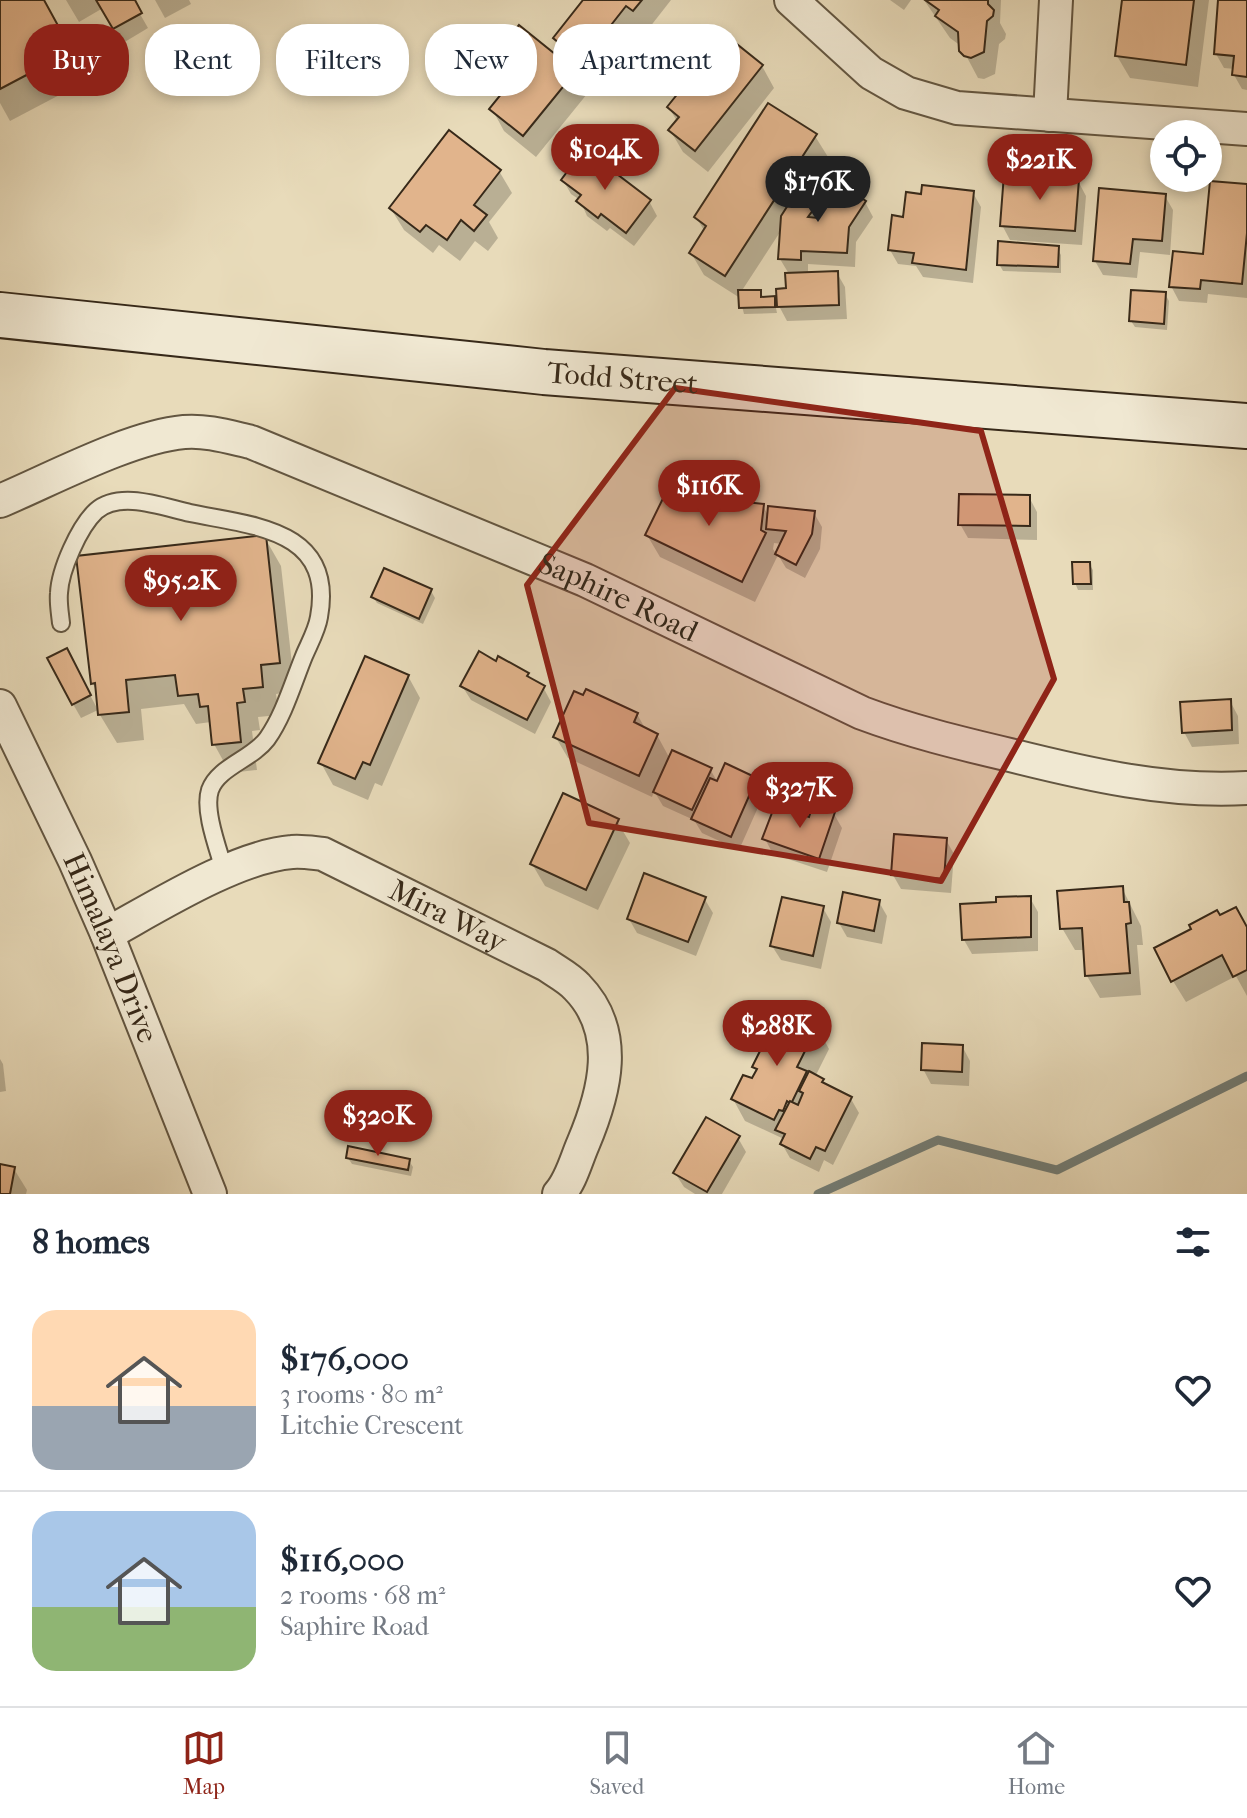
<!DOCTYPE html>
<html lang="en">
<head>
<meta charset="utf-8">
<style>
  :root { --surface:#fff; --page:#f6f6f7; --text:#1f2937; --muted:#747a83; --line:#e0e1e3; --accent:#8f2418 }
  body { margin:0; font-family:"IM FELL French Canon",serif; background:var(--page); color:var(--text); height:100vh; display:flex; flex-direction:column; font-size:30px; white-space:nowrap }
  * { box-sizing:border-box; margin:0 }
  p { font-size:26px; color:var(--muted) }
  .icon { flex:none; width:44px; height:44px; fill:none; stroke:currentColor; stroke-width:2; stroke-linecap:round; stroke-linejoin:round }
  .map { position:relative; height:1194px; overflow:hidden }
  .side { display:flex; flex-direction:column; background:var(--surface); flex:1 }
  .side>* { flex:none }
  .guide { position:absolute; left:24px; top:24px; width:800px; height:72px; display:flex; gap:16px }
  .fabs { position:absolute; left:1150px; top:120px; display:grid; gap:16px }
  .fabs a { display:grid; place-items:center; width:72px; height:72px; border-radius:50%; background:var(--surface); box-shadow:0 4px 12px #0003; font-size:40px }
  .price { position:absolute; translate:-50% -68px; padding:0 18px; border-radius:28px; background:var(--accent); color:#fff; font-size:26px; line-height:52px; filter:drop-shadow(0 2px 4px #0008) }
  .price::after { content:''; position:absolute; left:50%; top:48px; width:24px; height:18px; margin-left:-12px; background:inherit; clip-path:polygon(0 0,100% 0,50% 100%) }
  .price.active { background:#222; color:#fff }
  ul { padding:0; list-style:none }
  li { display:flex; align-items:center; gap:24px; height:200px; padding:0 32px }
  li+li { border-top:2px solid var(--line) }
  li span { display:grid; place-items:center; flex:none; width:224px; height:160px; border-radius:24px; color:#555 }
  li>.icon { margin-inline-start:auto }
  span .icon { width:96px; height:96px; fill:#fffc; stroke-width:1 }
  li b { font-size:34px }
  h2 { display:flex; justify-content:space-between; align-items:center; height:96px; padding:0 32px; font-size:34px }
  .tag { padding:0 28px; border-radius:32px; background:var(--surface); box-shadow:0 4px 12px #0003; font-size:28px; line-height:72px }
  .tag.active { background:var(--accent); color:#fff }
  .menu { display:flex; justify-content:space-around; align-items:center; height:112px; border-top:2px solid var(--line); background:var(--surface); font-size:22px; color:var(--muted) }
  .menu a { display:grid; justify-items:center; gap:4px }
  .menu .active { color:var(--accent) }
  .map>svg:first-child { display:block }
  .shadow { fill:#0003; fill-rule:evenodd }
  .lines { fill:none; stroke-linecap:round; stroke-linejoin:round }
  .stream { stroke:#737f79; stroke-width:9 }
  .building { fill:#e1b48c; stroke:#372919; stroke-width:2 }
  .lane-casing { stroke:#635641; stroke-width:20 }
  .street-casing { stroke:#635641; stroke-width:36 }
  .secondary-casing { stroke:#372919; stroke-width:48 }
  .lane { stroke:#f0e8d2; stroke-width:16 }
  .street { stroke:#f0e8d2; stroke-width:32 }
  .secondary { stroke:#f0e8d2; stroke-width:44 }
  .marked { fill:#8f2418; fill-opacity:0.2; stroke:#8f2418; stroke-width:6; stroke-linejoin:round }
  .labels { text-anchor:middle; stroke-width:8; stroke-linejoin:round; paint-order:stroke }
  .street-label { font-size:30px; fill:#372919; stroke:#f0e8d2 }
</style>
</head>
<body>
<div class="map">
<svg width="1247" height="1194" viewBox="0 0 1247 1194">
  <rect width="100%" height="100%" fill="#e8dbba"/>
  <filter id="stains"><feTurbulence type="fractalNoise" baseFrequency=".0025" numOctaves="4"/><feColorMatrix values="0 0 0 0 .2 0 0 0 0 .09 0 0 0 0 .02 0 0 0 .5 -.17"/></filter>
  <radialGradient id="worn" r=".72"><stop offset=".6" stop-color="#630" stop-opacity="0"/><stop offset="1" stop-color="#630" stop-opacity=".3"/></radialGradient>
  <g class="shadow">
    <path d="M0 0H42L86 81 10 121 0 103Z"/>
    <path d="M66 0H132L148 28 123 43 103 8 79 22Z"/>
    <path d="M155 0H189L191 4 165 18Z"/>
    <path d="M586 0H671L646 32 639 27 595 82 568 60 555 39Z"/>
    <path d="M890 0H911L904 10Z"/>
    <path d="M924 0H1001L1000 23 1006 34 1005 39 999 44 995 74 984 79 978 78 961 46 950 38Z"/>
    <path d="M1124 0H1209L1198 87 1130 78 1117 56Z"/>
    <path d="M1220 0H1247V90L1242 89 1234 75 1235 69 1224 68 1216 54Z"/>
    <path d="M729 48 762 66 774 88 708 172 683 152 670 130 677 121 669 108 678 97 670 84Z"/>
    <path d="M499 53 574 72 587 94 536 157 504 131 492 109 516 79Z"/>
    <path d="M815 136 828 157 804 194 817 203 823 213 865 202 873 217 856 242 855 267 808 264V274L837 273 845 287 847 319 787 321 779 306 788 290 789 274 780 259 782 229 741 292H760L764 299 774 298 777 313 744 314 740 298 704 275 691 253 705 232 696 217Z"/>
    <path d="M499 171 512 193 489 222 498 238 488 251 475 241 460 261 439 245 433 253 404 230 391 209Z"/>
    <path d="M1067 175 1070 181H1078L1086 196 1082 245 1010 240 1002 225 1049 179Z"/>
    <path d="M563 180 649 201 657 216 634 246 610 228 607 231 587 216 580 200 571 194Z"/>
    <path d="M1247 186V298L1208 294 1207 303 1179 301 1171 286 1205 257Z"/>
    <path d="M973 193 981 207 973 283 923 277 916 266 898 264 890 250 905 219Z"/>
    <path d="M1165 196 1173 210 1170 255 1140 252 1137 278 1103 275 1095 261Z"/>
    <path d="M1057 248 1061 255V273L1003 271 999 264Z"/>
    <path d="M1165 294 1169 301 1167 330 1135 327 1131 321Z"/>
    <path d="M700 490 704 496 728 508 763 506 769 517 814 513 822 527 820 549 805 578 786 568 778 555 755 602 660 557 647 535ZM774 543 782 544 777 555 773 549Z"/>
    <path d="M1029 497 1037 512V540L968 538 960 524Z"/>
    <path d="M265 538 281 566 295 691 276 694 279 715 258 717 260 730 252 731 257 770 230 773 214 744 211 722 196 724 184 704 141 709 144 740 117 743 100 715 98 693 93 684 79 558Z"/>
    <path d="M1089 564 1093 570V590H1078L1075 583Z"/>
    <path d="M431 591 435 598 423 624 377 603 373 597Z"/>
    <path d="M497 663 528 674 532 681 543 687 551 702 535 734 471 700 462 686Z"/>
    <path d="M74 665 98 710 81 718 73 704Z"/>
    <path d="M408 676 420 698 382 786 375 783 368 800 333 785 321 763Z"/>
    <path d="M1230 701 1238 716 1239 744 1192 747 1184 732Z"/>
    <path d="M637 714 646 730 657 735 670 759 710 769 718 783 756 779 764 794 739 850 702 833 694 820 663 806 654 791 652 797 568 758 555 736Z"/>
    <path d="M834 814 842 828 827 872 773 854 765 839 810 820Z"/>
    <path d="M617 821 630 843 598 910 545 886 532 864Z"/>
    <path d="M946 840 954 854 951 893 901 889 893 875Z"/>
    <path d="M1122 888 1141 926 1143 945H1137L1141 995 1100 998 1087 976 1085 950H1075L1062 928Z"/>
    <path d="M704 898 713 913 696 956 637 933 629 919Z"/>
    <path d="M1030 898 1038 912V951L972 954 964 940Z"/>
    <path d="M879 902 887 916 882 944 847 937 839 923Z"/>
    <path d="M823 908 831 922 821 969 781 960 772 946Z"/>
    <path d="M1219 917 1247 929V996L1236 976 1186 1002 1173 981Z"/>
    <path d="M817 1027 829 1049 815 1077 822 1080 826 1087 851 1099 859 1113 833 1165 824 1160 819 1172 790 1158 782 1144 784 1139 745 1121 733 1099 752 1081 757 1072 754 1067Z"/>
    <path d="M962 1046 970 1061 969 1086 931 1084 923 1069Z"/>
    <path d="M0 1059 3 1064 6 1091 0 1092Z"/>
    <path d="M738 1138 746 1152 722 1194H695L684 1187 675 1173Z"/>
    <path d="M348 1158 409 1161 413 1167 411 1176 352 1164Z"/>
    <path d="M0 1166 14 1169 27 1190 26 1194H0Z"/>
  </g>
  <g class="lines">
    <path class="stream" d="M818 1194 938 1140 1057 1170 1247 1076"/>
  </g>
  <g class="building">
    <path d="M0 0H44L72 51 0 89Z"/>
    <path d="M96 0H135L142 13 113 29Z"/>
    <path d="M583 0H642L633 11 626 6 582 62 553 38Z"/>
    <path d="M925 0H988V4L994 10 993 16 987 21 984 52 971 58 964 56 959 51 958 32 935 16 939 10Z"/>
    <path d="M1122 0H1194L1186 65 1115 56Z"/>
    <path d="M1218 0H1247V77L1232 75 1234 56 1214 54Z"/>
    <path d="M519 25 576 71 523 136 489 109 519 72 496 53Z"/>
    <path d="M710 31 729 46 733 41 763 65 695 151 668 130 679 117 667 107 679 92 668 84Z"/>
    <path d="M768 103 817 134 725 276 689 253 706 226 694 217Z"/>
    <path d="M449 130 501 170 474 205 487 215 474 231 461 220 447 240 426 225 420 232 389 208Z"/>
    <path d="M584 149 651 200 626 233 601 214 598 218 576 201 581 195 561 180Z"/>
    <path d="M1048 171 1068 173V179H1079L1075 231 1000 226 1004 174 1047 177Z"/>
    <path d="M1210 181 1247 184V233L1242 284 1201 280 1200 289 1169 287 1173 251 1203 254Z"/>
    <path d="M840 184 866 201 849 227 847 253 801 251V260L778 259 781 216 799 188 819 202 808 217 818 218Z"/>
    <path d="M922 185 974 191 966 270 912 263 914 253 888 250 892 215 903 217 906 192 921 194Z"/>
    <path d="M1099 188 1166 194 1162 241 1133 239 1130 264 1093 261Z"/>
    <path d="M998 241 1059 246 1058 267 997 265Z"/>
    <path d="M838 271 839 305 777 307 776 289 786 288 785 273Z"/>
    <path d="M738 290H761V297L775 296V307L739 308Z"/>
    <path d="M1131 290 1166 292 1164 324 1129 321Z"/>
    <path d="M674 476 702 489 700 492 726 505 727 500 764 504 761 530 766 533 742 582 645 535Z"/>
    <path d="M959 494 1030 495V526L958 525Z"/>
    <path d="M768 506 815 511 812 534 796 565 775 554 786 531 766 529Z"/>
    <path d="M266 535 280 663 261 665 263 687 243 689 245 702 237 703 241 742 212 745 208 706 200 707 198 694 178 696 175 675 126 680 129 712 98 715 95 683 91 684 76 556Z"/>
    <path d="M1072 562H1090L1091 584H1073Z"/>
    <path d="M384 568 432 589 419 619 371 597Z"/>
    <path d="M67 648 91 695 72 705 47 658Z"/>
    <path d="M479 651 496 661 498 656 529 673 527 676 545 686 527 720 460 686Z"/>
    <path d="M365 656 409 675 370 765 363 762 355 779 318 763Z"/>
    <path d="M586 689 638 713 634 722 658 734 639 776 553 737 574 691 583 695Z"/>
    <path d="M1231 699 1232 730 1182 733 1180 702Z"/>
    <path d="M672 750 712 768 692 810 653 792Z"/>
    <path d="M725 763 757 778 731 837 691 819 710 778 717 781Z"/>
    <path d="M563 793 619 819 586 890 530 864Z"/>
    <path d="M775 805 809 817 813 805 835 812 819 859 762 839Z"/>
    <path d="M894 834 947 838 944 879 891 875Z"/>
    <path d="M644 873 706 897 688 942 627 919Z"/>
    <path d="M1123 886 1124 902H1129L1131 923 1126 924 1130 973 1085 976 1082 928 1060 929 1057 891Z"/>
    <path d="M843 892 880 900 874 931 837 923Z"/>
    <path d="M1031 896V937L962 940 960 904 996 902V897Z"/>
    <path d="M782 897 824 906 813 956 770 946Z"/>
    <path d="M1236 907 1247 927V970L1233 977 1222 955 1171 982 1154 948 1191 929 1189 925 1217 910 1220 915Z"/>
    <path d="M785 1009 818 1025 797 1067 807 1071 791 1104 787 1101 783 1111 779 1110 774 1120 731 1099 743 1075 752 1078 757 1069 752 1067 766 1039 769 1041Z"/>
    <path d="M922 1043 963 1045 962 1072 921 1070Z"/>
    <path d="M809 1071 824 1079 822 1082 852 1097 825 1151 816 1147 810 1159 780 1144 785 1134 775 1130 790 1101 798 1105 803 1093 799 1091Z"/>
    <path d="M706 1117 740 1136 707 1192 673 1173Z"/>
    <path d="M348 1146 410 1159 408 1170 346 1158Z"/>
    <path d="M0 1164 15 1167 10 1194H0Z"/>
  </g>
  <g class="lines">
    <g class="lane-casing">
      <path id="lane" d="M61 623C60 613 58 603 59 593 60 570 79 527 96 511 120 490 163 507 190 513 253 526 335 529 319 617 317 630 309 644 304 656 293 683 284 715 267 739 252 759 218 767 210 790 203 811 219 851 225 873"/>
    </g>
    <g class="street-casing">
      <g id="street">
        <path d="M791 0 871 73 906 93 957 108 1247 129"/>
        <path d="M1050 115 1056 0"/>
        <path id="s1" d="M0 501C52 479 130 437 184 432 206 430 229 437 251 442L585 580 862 713C910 731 959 743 1010 755 1086 774 1168 793 1247 788"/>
        <path id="s2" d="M0 706 75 861 107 934 210 1194"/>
        <path id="s3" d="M107 934C156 907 237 856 292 852 302 851 313 853 323 854L547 965C557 972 569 978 577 987 621 1032 605 1092 583 1144 576 1160 571 1181 559 1194"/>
      </g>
    </g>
    <g class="secondary-casing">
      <g id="secondary">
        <path id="s4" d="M0 315 544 372 1247 426"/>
      </g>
    </g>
    <use href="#lane" class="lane"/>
    <use href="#street" class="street"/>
    <use href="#secondary" class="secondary"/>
  </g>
  <path class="marked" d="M675 388 981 431 1054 679 941 881 589 823 527 585Z"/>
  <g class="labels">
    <g class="street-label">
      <text dy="10" stroke="none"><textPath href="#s4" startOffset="626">Todd Street</textPath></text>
      <text dy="10" stroke="none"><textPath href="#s1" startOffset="664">Saphire Road</textPath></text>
      <text dy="10" stroke="none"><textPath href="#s3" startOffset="374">Mira Way</textPath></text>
      <text dy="10" stroke="none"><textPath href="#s2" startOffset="266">Himalaya Drive</textPath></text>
    </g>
  </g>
  <rect width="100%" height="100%" filter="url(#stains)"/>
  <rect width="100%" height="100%" fill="url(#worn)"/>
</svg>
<div class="fabs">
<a><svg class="icon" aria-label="locate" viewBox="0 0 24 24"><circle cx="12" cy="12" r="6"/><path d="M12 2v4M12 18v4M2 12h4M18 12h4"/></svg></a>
</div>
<b class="price" style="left:605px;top:192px">$104K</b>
<b class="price" style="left:1040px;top:202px">$221K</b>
<b class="price active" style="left:818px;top:224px">$176K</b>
<b class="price" style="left:709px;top:528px">$116K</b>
<b class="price" style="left:181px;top:623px">$95.2K</b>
<b class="price" style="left:800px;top:830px">$327K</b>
<b class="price" style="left:777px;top:1068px">$288K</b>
<b class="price" style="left:378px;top:1158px">$320K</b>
<div class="guide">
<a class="tag active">Buy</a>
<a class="tag">Rent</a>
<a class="tag">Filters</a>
<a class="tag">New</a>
<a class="tag">Apartment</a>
</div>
</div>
<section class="side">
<h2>8 homes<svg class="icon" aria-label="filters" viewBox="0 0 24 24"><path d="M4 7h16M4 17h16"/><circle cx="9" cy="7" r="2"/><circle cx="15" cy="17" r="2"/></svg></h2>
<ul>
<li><span style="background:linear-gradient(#ffd9b3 60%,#9aa5b1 0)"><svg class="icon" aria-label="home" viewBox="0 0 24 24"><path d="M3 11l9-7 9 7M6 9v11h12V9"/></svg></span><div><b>$176,000</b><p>3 rooms · 80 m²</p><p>Litchie Crescent</p></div><svg class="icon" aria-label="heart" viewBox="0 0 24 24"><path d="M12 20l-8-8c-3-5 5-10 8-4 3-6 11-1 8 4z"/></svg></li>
<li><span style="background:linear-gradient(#a9c7e8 60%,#8fb573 0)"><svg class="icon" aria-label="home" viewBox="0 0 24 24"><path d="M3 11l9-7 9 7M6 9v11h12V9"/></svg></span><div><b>$116,000</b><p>2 rooms · 68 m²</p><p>Saphire Road</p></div><svg class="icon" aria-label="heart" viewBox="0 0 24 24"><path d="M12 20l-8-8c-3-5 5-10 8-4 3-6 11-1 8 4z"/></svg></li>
</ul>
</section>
<nav class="menu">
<a class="active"><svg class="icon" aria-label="map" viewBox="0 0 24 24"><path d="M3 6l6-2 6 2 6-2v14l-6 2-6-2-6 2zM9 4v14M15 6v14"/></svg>Map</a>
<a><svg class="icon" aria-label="saved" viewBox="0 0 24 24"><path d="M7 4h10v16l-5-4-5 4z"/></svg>Saved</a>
<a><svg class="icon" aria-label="home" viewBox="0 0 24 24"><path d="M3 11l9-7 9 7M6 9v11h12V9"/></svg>Home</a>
</nav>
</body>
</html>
